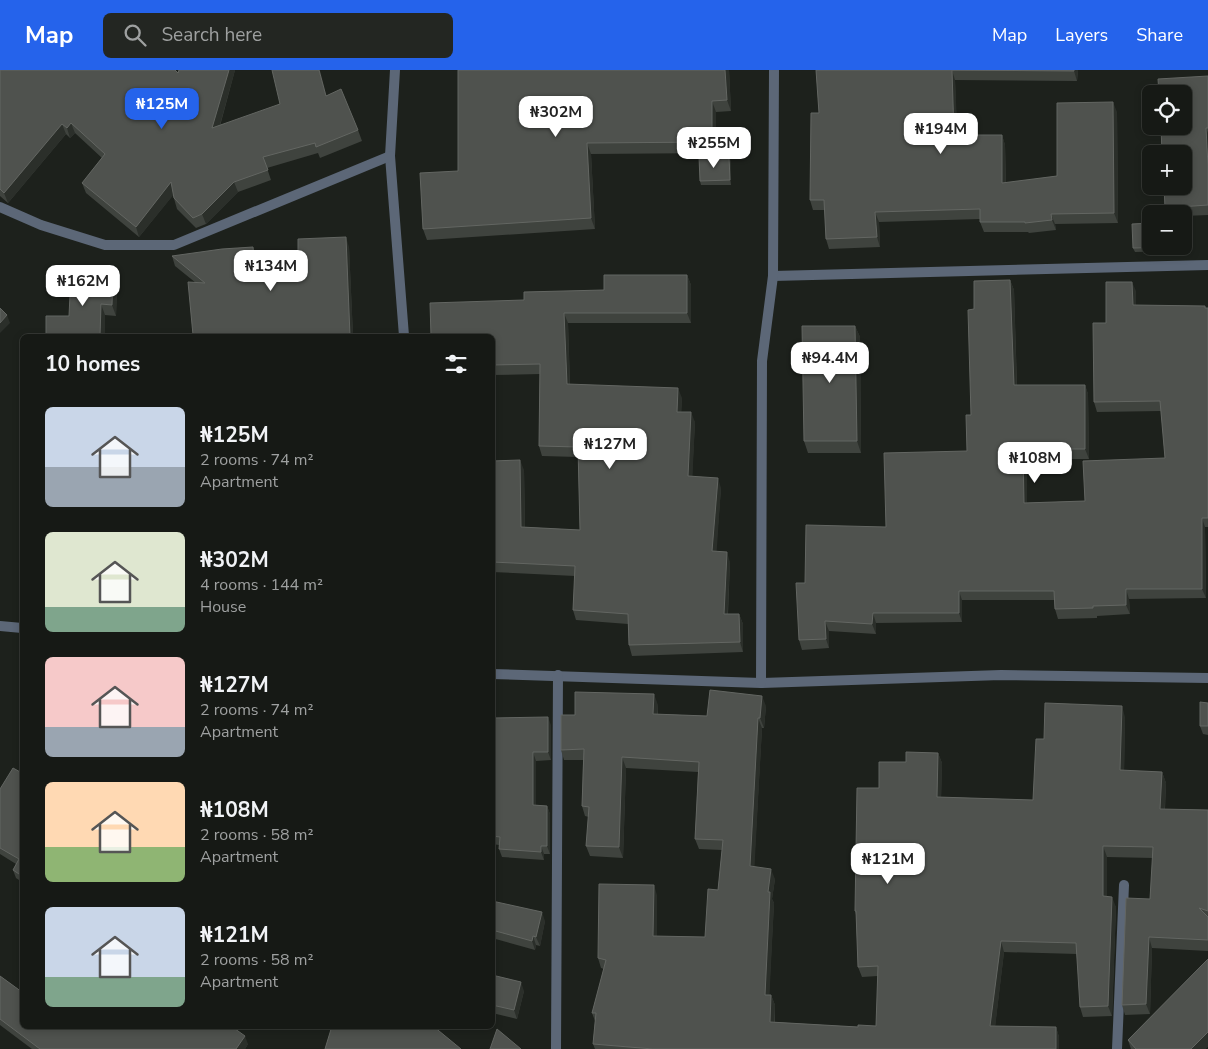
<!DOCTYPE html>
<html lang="en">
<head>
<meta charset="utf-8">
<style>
  :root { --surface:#161915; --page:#232622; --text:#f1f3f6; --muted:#9ea0a0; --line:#353834; --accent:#2563eb }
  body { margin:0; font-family:"Nunito Sans",sans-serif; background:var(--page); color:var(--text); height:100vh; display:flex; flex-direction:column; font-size:19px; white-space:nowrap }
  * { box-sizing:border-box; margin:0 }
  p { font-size:16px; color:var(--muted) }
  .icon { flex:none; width:28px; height:28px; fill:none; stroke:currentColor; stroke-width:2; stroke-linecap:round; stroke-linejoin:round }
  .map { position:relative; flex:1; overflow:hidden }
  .side { position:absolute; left:20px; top:264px; width:475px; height:695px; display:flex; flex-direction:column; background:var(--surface); border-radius:8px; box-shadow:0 2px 8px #0003,0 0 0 1px var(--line) }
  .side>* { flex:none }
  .controls { position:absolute; left:1142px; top:15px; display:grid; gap:10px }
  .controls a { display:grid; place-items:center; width:50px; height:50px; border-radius:8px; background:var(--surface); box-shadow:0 2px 8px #0003,0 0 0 1px var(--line); font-size:25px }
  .price { position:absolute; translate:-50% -42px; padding:0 11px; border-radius:10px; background:#fff; color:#222; font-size:16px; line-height:32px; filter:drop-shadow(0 1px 2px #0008) }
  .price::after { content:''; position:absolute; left:50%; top:30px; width:15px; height:11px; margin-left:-8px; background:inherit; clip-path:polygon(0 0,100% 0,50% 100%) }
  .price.on { background:var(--accent); color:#fff }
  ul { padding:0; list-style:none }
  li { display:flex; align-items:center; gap:15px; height:125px; padding:0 25px }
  li span { display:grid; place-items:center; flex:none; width:140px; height:100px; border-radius:8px; color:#555 }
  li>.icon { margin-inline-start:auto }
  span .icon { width:60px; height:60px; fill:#fffc; stroke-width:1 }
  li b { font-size:21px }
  h2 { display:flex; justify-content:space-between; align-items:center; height:60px; padding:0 25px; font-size:21px }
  header { display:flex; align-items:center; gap:30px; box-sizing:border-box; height:70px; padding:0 25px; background:var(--accent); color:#fff }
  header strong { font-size:24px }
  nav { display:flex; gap:28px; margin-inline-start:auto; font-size:18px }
  .search { width:350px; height:45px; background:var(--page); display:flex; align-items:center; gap:12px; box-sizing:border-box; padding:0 18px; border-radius:8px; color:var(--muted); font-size:19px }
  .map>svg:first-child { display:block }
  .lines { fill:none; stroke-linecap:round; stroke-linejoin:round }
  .street { stroke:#5c6777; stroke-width:10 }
  .wall { fill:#3f433e }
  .shaded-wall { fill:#2b2f2a }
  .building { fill:#4f524e; stroke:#636662 }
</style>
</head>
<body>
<header>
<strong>Map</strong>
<div class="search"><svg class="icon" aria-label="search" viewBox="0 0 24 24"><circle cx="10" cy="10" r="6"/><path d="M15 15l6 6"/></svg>Search here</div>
<nav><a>Map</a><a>Layers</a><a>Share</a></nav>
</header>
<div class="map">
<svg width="1208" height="979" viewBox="0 0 1208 979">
  <rect width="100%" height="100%" fill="#1d211c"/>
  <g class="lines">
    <g class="street">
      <path d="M395 0 390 86 404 266"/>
      <path d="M0 137 41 155 105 175H174L390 86"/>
      <path d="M773 206 1208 195"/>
      <path d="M0 556 22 558"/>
      <path d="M492 604 761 613 1001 605 1208 608"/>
      <path d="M761 613 762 291 773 206 774 0"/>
      <path d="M556 979 558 605"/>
      <path d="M1117 979 1124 815"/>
    </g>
  </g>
  <g class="wall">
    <path d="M0 0 178 3 179 0H235L220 56 327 25 358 60 362 71 320 88 318 83 267 98 271 110 238 122 206 154 196 158 177 139 173 125 139 167 86 123 82 113 102 88 75 63 70 68 66 64 8 133 0 126Z"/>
    <path d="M458 0H729L731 41 716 42V83L591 84 595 159 427 170 423 159 458 101Z"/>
    <path d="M816 0H1078L1077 11 955 10 957 65H1002L1005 75 1006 113 1057 106 1117 42 1118 153 1055 154 1056 160 1029 163 1028 162H984L980 152V149L879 152 880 177 829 179 826 169 825 140H813L810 130 819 43Z"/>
    <path d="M1208 6V145L1184 146V144H1167L1165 138Z"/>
    <path d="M731 91V115H701L700 111Z"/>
    <path d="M1171 176V181L1135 182 1133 178Z"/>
    <path d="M253 177 257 189 298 187 349 177 353 266H186L193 265 196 213 175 196 172 186Z"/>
    <path d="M687 205 691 215V253H568L570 314 682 328 681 342 695 352 692 406 721 418 716 481 730 492 728 544H739L743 554V582L632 586 629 575 628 554 576 550 573 540 575 506 492 502V391L524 400 525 457 580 460 578 387 542 386 539 376 540 304 492 305V266L524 230 604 220Z"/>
    <path d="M113 206 117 217 116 246 105 245V266H46Z"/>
    <path d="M1010 210 1014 220 1017 315H1085L1088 324 1089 389H1027V433L1085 431 1165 388 1161 341 1097 342 1094 332 1106 253 1136 221V235L1205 236 1206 238H1208V457H1205L1206 528 1129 529 1130 544 1097 546V548L1058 549 1055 539 1054 530H962V552L876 553V564L829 561V578L802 580 799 570 805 513 886 457 967 381 971 345 974 239Z"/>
    <path d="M855 256 860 267 861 383H808L804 371Z"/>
    <path d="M1208 633V665L1203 664 1200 656Z"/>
    <path d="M658 635V644L707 646 766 636 764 658H762L754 796 775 809 772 829 774 833 769 925H771L775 935V952L858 957 876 956 878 906 862 907 858 897 856 845 855 841 879 718 906 692 938 683 942 693 941 727 1033 730 1044 669 1125 647 1124 701 1162 702 1166 713 1165 739 1208 740V881L1152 878 1150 944 1125 945 1122 935 1150 829 1153 788 1107 787V827L1116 837 1112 946 1083 947 1080 937 1077 884 1004 882 995 956 1056 957 1059 967V979H595L593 974 595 951 592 943 604 899 601 898 598 888 657 825V866L705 867 718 820 722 780 699 779 695 769 698 702 626 698 623 788 590 786 586 776 589 747 585 746 582 736 583 690H564L561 680 575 645Z"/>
    <path d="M492 648 551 655V690L536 691V735L547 736 550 744V784H544V790L502 787 499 779V775L492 774Z"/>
    <path d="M22 703V812L16 808 13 800 16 794 0 784V719Z"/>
    <path d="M492 831 545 851 540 876 536 875 535 880 492 868Z"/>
    <path d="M1208 889V976L1205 979H1131L1128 970Z"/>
    <path d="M492 905 524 921 517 949 492 943Z"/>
    <path d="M0 906 22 922 248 974 245 979H32L0 955Z"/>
  </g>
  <g class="shaded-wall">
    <path d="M229 0H235L216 69 212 58Z"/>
    <path d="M319 0H320L329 36 326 26Z"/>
    <path d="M725 0H729L731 41 727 30Z"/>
    <path d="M952 0 955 10 958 75 954 65Z"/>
    <path d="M1074 0H1078L1077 11 1074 1Z"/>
    <path d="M712 31 716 42V83L712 72Z"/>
    <path d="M1113 32 1117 42 1118 153 1114 143Z"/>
    <path d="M71 53 75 63 70 68 67 58Z"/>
    <path d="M62 54 66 64 8 133 4 123Z"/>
    <path d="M1206 58 1208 63V96Z"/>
    <path d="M1002 65 1005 75 1006 123 1002 113Z"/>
    <path d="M587 73 591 84 595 159 591 148Z"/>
    <path d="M729 87 731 91V115L730 110Z"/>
    <path d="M171 112 175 123 139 167 136 157Z"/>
    <path d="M234 112 238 122 206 154 202 144Z"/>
    <path d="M875 142 879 152 880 177 877 167Z"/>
    <path d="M1051 144 1055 154 1056 160 1052 150Z"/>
    <path d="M346 167 349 177 353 266H350Z"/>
    <path d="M253 177 257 187 258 199 254 189Z"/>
    <path d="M687 205 691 215V253L687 243Z"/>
    <path d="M113 206 117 217 116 246 112 235Z"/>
    <path d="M1010 210 1014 220 1017 325 1014 315Z"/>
    <path d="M1132 212 1136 221V245L1133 235Z"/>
    <path d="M101 234 105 245V266H100Z"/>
    <path d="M564 243 568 253 570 324 567 314Z"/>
    <path d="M7 245 10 253 0 263V253Z"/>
    <path d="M855 256 860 267 861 383 857 371Z"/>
    <path d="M1085 315 1088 324 1089 389 1085 379Z"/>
    <path d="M678 318 682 328 681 352 677 342Z"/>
    <path d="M691 342 695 352 692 416 688 406Z"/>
    <path d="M1023 379 1027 389V443L1024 433Z"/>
    <path d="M520 390 524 400 525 467 521 457Z"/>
    <path d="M718 408 721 418 716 491 712 481Z"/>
    <path d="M1202 448 1205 457 1206 528 1202 519Z"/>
    <path d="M727 482 730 492 727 554 724 544Z"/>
    <path d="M1126 519 1129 529 1130 544 1126 535Z"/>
    <path d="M959 521 962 530V552L959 543Z"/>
    <path d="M873 543 876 553V564L872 554Z"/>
    <path d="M739 544 743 554V582L740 572Z"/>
    <path d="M825 551 829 561V578L826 569Z"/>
    <path d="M654 624 658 635 657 654 653 644Z"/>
    <path d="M762 626 766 636 764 658 760 648Z"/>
    <path d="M1122 636 1125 647 1124 711 1120 700Z"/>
    <path d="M548 647 551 655V690L548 682Z"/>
    <path d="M758 648 762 658 754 806 750 796Z"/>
    <path d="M533 682 536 691V743L533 735Z"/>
    <path d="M938 683 942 693 941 737 937 727Z"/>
    <path d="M622 687 626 698 623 788 619 777Z"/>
    <path d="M1162 702 1166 713 1164 750 1160 739Z"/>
    <path d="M547 736 550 744V784L547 776Z"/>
    <path d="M541 776 544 784V790L541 782Z"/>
    <path d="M1103 776 1107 787V837L1103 826Z"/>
    <path d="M771 799 775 809 772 829 774 833 769 935 765 925 768 822Z"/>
    <path d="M654 815 657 825V876L653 866Z"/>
    <path d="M1112 827 1116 837 1112 946 1108 936Z"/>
    <path d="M542 842 545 851 540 876 536 867Z"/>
    <path d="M533 866 536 875 535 880 532 871Z"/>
    <path d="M1149 867 1152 878 1150 944 1146 934Z"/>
    <path d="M1001 871 1004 882 994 967 990 956Z"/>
    <path d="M521 912 524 921 517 949 514 940Z"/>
    <path d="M771 925 775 935 774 962 770 952Z"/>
    <path d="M1056 957 1059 967V979H1056Z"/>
    <path d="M1208 962V976L1205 979H1191Z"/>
    <path d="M245 966 248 974 245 979H236Z"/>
  </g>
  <g class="building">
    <path d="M0 0H175L178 3 179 0H229L212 58 280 34 272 0H319L326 26 341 19 358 60 316 77 315 73 263 87 268 100 234 112 202 144 193 148 174 128 171 112 136 157 82 113 105 84 71 53 67 58 62 54 4 123 0 119Z"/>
    <path d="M458 0H725L727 30 712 31V72L587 73 591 148 423 159 420 103 458 101Z"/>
    <path d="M816 0H1074V1L952 0 954 65H1002V113L1057 106V33L1113 32 1114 143 1051 144 1052 150 1025 153V152H980V139L875 142 877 167 826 169 824 130H810L811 43H819Z"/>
    <path d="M1208 6V58H1206L1208 96V135L1165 138 1164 116H1184V84H1162L1161 56H1184V24H1159L1158 9Z"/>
    <path d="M699 87H729L730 110 700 111Z"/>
    <path d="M1151 153V176H1169V177L1133 178 1132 154Z"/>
    <path d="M346 167 350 266H186L185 265H193L188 212 205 213 172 186 222 179 253 177 254 189 298 187V169Z"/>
    <path d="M71 204 113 206 112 235 101 234 100 266H46V246H69Z"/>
    <path d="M604 205H687V243H564L567 314 678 318 677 342H691L688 406 718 408 712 481 727 482 724 544H739L740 572 629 575 628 544 573 540 575 496 492 492V391L520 390 521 457 580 460 578 377 539 376 540 294 492 295V266H431L430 233 524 230V222L604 220Z"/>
    <path d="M1010 210 1014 315H1085V379H1023L1024 433 1085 431 1083 391 1165 388 1160 331 1094 332 1093 253H1106V212H1132L1133 235 1205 236V238H1208V448H1202V519H1126V535L1093 536V538L1055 539 1054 521H959V543H873L872 554 825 551 826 569 799 570 796 513H805L806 455 886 457 884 383 967 381 966 345H971L968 240 974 239V211Z"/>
    <path d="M0 238 7 245 0 253Z"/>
    <path d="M802 256H855L857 371H804Z"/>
    <path d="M710 620 762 626 760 648H758L750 796 771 799 768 822H770L765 925H771L770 952 858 957V955L876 956 878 896 858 897 856 841H855L857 718H879V692H906V682L938 683 937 727 1033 730 1036 669H1044L1045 633 1122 636 1120 700 1162 702 1160 739 1208 740V841L1199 838 1208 847V870L1149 867 1146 934 1122 935 1126 828 1150 829 1153 777 1103 776V826L1112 827 1108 936 1080 937 1076 873 1001 871 990 956 1056 957V979H653L593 974 596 943H592L606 890 598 888 599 814 654 815 653 866 705 867 708 819 718 820 723 770 695 769 699 692 622 687 619 777 586 776 589 737 582 736 584 679 561 680V645H575V622L654 624 653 644 707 646Z"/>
    <path d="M1200 632 1208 633V656H1200Z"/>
    <path d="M548 647V682H533V735L547 736V776H541V782L499 779 500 767 492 766V648Z"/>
    <path d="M13 698 22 703V806L13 800 19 789 0 778V719Z"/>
    <path d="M492 831 542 842 536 867 533 866 532 871 492 860Z"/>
    <path d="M1208 889V962L1191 979H1136L1128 970Z"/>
    <path d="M492 905 521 912 514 940 492 935Z"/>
    <path d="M0 906 22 922V956H231L245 966 236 979H40L0 949Z"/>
    <path d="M332 956H433L461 979H325Z"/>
    <path d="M497 959 521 979H490Z"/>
  </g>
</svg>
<div class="controls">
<a><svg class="icon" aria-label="locate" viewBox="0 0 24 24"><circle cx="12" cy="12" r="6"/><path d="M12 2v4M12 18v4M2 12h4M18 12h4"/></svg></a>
<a>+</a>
<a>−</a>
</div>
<b class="price on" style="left:162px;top:60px">₦125M</b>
<b class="price" style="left:556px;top:68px">₦302M</b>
<b class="price" style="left:941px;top:85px">₦194M</b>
<b class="price" style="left:714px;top:99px">₦255M</b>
<b class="price" style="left:271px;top:222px">₦134M</b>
<b class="price" style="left:83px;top:237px">₦162M</b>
<b class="price" style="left:830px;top:314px">₦94.4M</b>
<b class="price" style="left:610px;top:400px">₦127M</b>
<b class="price" style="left:1035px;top:414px">₦108M</b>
<b class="price" style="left:888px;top:815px">₦121M</b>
<section class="side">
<h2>10 homes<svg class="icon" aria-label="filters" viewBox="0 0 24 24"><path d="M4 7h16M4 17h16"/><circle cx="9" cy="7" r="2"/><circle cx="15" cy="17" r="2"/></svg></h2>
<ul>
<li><span style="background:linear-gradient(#c9d6e8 60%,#9aa5b1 0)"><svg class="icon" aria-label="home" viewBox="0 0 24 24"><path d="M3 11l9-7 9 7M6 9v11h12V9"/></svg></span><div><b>₦125M</b><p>2 rooms · 74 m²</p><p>Apartment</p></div></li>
<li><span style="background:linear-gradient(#dfe7d0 75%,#7fa58c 0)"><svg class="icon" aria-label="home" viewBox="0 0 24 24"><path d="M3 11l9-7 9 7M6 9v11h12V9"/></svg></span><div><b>₦302M</b><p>4 rooms · 144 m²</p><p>House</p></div></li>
<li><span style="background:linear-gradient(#f6c9c9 70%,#9aa5b1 0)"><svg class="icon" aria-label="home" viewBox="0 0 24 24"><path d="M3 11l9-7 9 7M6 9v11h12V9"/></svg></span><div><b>₦127M</b><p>2 rooms · 74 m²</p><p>Apartment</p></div></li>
<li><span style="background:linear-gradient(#ffd9b3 65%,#8fb573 0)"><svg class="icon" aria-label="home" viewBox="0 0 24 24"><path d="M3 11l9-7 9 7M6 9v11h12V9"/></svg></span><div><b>₦108M</b><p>2 rooms · 58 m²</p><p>Apartment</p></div></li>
<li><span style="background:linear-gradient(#c9d6e8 70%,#7fa58c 0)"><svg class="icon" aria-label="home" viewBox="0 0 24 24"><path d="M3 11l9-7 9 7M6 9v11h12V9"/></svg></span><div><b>₦121M</b><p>2 rooms · 58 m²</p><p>Apartment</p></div></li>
</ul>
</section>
</div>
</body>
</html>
